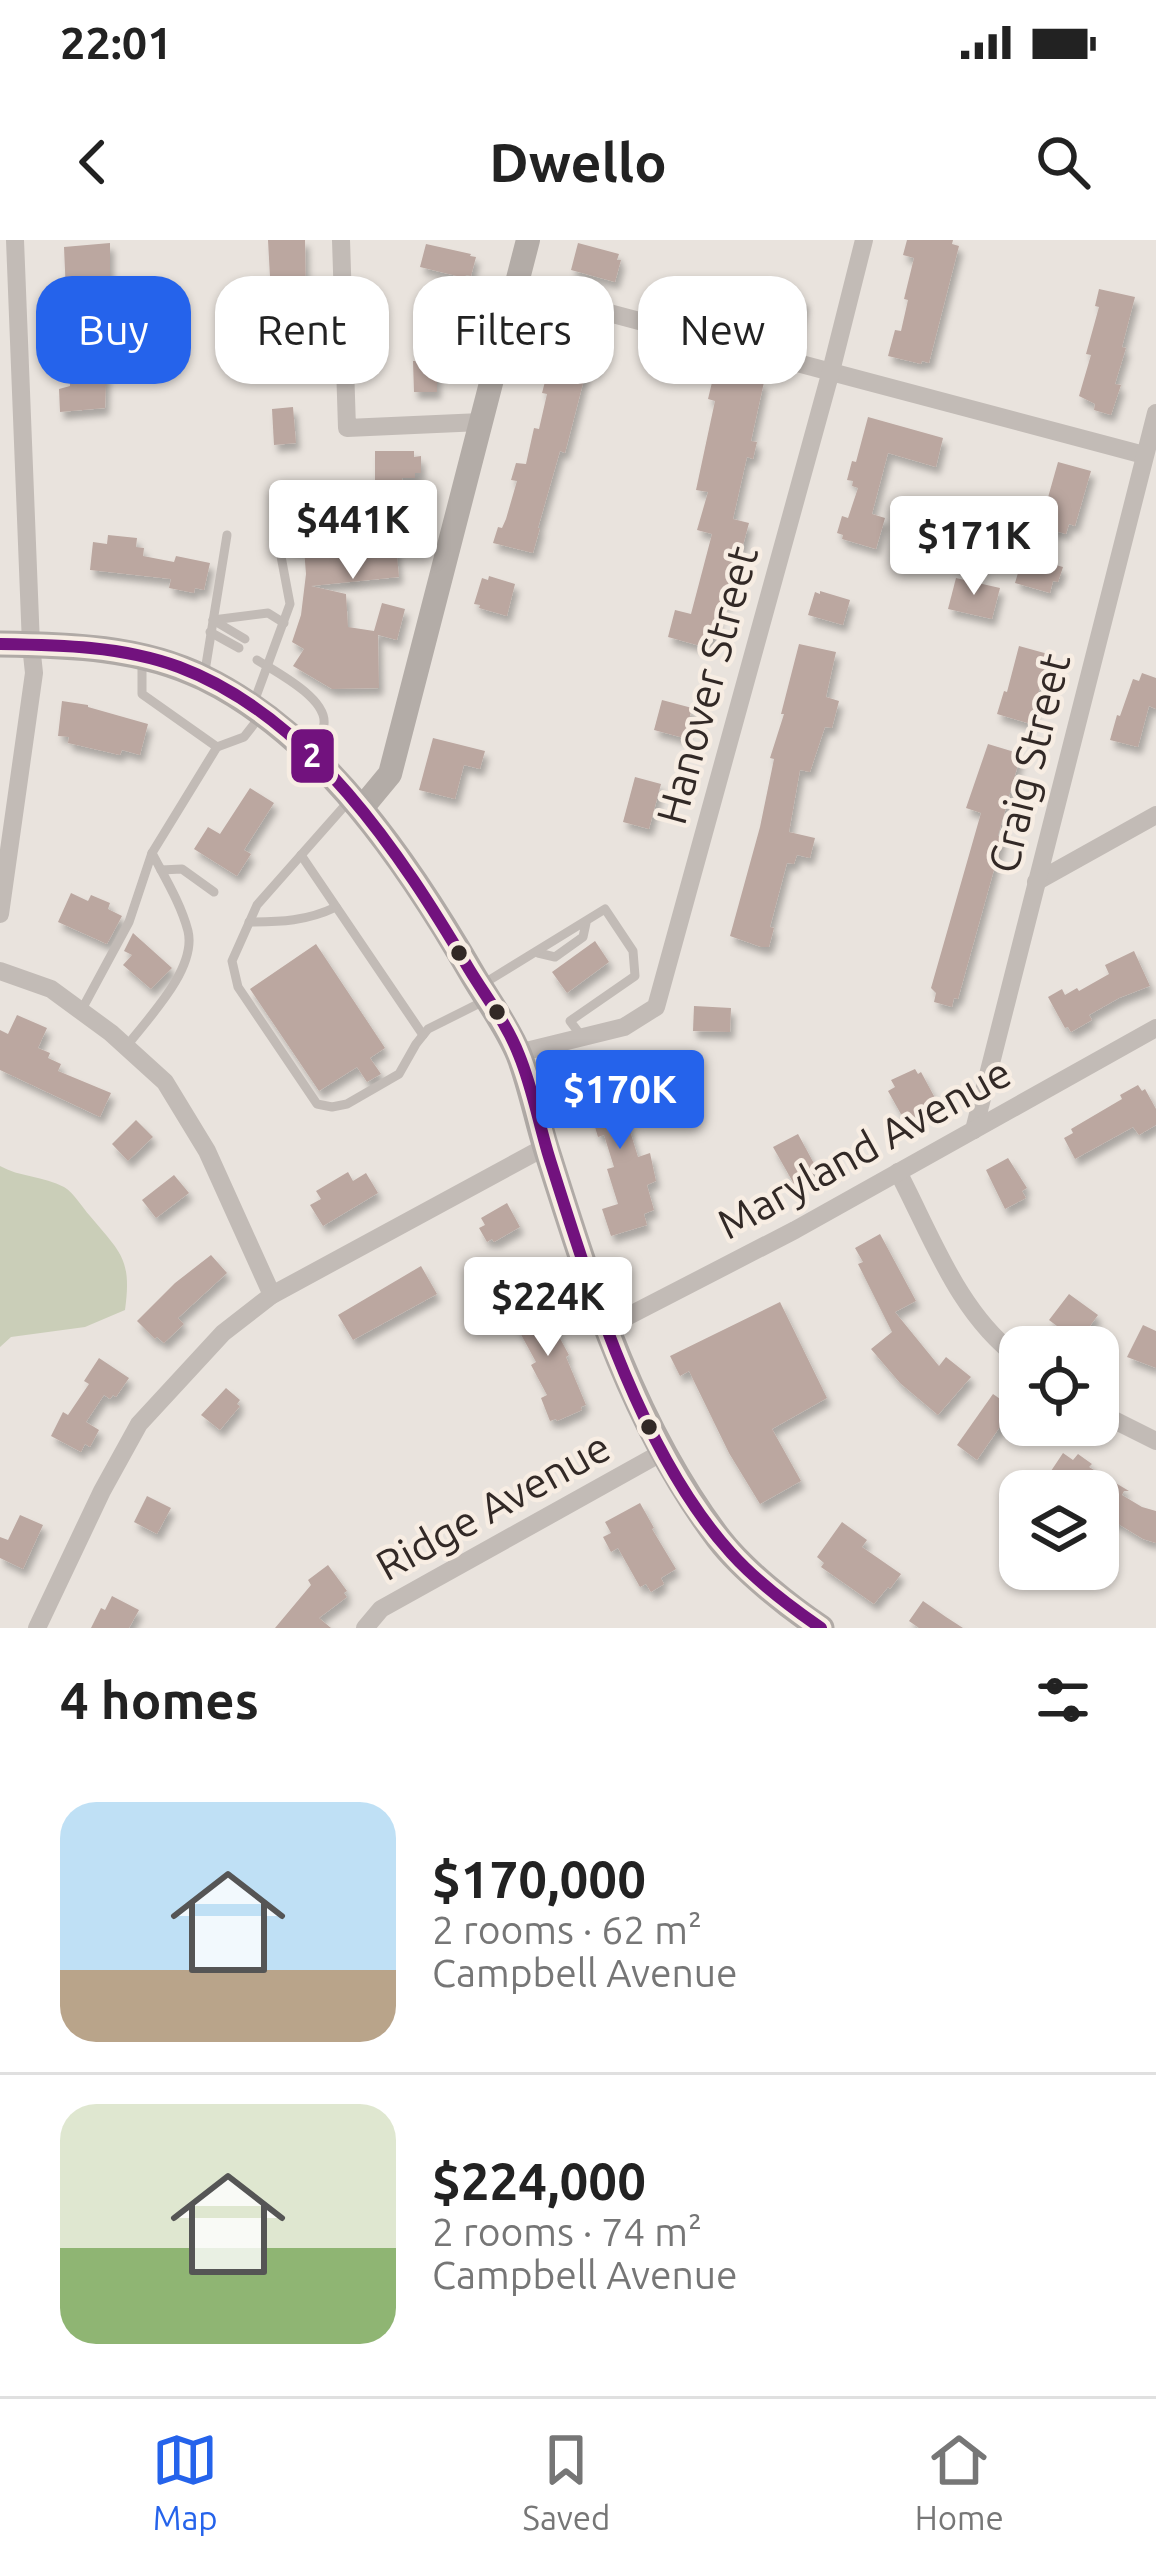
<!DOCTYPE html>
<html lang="en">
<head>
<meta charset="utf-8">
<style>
  :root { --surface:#fff; --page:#f2f2f2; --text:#222; --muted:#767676; --line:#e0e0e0; --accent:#2563eb }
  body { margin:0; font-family:Ubuntu,sans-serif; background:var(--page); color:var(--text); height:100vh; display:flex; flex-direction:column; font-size:45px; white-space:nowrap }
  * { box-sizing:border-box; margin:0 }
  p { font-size:39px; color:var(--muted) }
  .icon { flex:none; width:66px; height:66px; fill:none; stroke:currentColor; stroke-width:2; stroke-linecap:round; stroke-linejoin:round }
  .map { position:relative; height:1388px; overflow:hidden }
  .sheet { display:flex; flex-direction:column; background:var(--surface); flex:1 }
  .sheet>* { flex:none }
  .hud { position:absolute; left:36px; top:36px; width:1086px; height:108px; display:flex; gap:24px }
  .fabs { position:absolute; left:999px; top:1086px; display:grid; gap:24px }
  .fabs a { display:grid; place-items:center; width:120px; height:120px; border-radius:24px; background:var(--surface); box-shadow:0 3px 9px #0004; font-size:60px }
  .price { position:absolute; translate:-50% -102px; padding:0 27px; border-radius:12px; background:#fff; color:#222; font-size:39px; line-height:78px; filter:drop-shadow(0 3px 6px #0008) }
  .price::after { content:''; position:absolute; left:50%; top:72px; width:36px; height:27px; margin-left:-18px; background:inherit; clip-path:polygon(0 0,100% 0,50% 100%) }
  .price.current { background:var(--accent); color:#fff }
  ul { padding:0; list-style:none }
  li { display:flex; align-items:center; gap:36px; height:300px; padding:0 60px }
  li+li { border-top:3px solid var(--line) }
  li span { display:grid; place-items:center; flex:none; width:336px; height:240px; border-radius:36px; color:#555 }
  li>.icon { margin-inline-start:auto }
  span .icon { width:144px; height:144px; fill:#fffc; stroke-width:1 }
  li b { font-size:51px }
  h2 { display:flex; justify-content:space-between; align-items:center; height:144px; padding:0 60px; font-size:51px }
  .chip { padding:0 42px; border-radius:36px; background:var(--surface); box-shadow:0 3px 9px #0004; font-size:42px; line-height:108px }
  .chip.current { background:var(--accent); color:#fff }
  .status { display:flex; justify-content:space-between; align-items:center; height:84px; padding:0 60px; background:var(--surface); direction:ltr }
  .status svg { height:33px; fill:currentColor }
  header { display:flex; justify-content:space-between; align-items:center; height:156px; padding:0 60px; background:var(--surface); font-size:54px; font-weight:600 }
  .menu { display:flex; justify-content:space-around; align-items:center; height:168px; border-top:3px solid var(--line); background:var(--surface); font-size:33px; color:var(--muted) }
  .menu a { display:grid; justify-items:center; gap:6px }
  .menu .current { color:var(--accent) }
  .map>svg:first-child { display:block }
  .green { fill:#caceb8 }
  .building { fill:#bba7a0; filter:url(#shadow) }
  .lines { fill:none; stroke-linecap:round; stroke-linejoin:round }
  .lane { stroke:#c2bbb6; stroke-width:9 }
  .street { stroke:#c2bbb6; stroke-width:18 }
  .secondary { stroke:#b3aca7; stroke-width:24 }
  .primary { stroke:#b0aaa6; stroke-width:27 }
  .bus-1-casing { stroke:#f7ede3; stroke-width:21 }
  .bus-1 { stroke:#72127e; stroke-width:12 }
  .bus-dot { fill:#322926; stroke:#f7ede3; stroke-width:4.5 }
  .labels { text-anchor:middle; stroke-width:9; stroke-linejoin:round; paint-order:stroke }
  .street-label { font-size:42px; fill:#322926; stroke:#f7ede3 }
  .line-badge { stroke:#f7ede3; stroke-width:4.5 }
  .badge-label { font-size:33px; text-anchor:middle; font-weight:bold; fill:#fff }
</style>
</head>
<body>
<div class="status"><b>22:01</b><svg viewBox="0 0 49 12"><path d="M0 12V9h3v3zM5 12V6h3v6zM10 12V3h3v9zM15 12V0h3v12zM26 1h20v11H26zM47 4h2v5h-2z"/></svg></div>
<header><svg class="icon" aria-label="back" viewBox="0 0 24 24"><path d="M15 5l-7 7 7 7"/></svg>Dwello<svg class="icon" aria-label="search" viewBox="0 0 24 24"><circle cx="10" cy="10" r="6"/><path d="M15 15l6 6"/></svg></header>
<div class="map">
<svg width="1156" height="1388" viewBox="0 0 1156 1388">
  <defs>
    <filter id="shadow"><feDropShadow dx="4" dy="7" stdDeviation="3" flood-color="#0004"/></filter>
  </defs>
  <rect width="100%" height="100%" fill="#e9e3dd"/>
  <path class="green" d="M0 926C19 937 44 936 64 947 74 953 82 967 90 976 121 1013 132 1019 125 1070L85 1087 11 1097 0 1107Z"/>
  <g class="building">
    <path d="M268 0H305L306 61 294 65 296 103H288L289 114 266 116 261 62 262 37H270Z"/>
    <path d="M907 0H953L952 4 959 6 929 123 922 121 921 124 888 116 895 90 901 91 908 60 904 59 914 18 903 15Z"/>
    <path d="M110 3V63H112L113 93 123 92 124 119 107 120 105 168 60 172 59 149 70 146 64 7Z"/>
    <path d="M578 3 619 14 617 20H621L615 42 571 30Z"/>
    <path d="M426 4 471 14 470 16 476 17 471 36 466 35 465 38 420 27Z"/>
    <path d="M1099 49 1135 57 1122 107 1126 108 1115 144 1121 145 1111 175 1094 170 1095 164 1079 156 1091 115 1086 114 1099 67 1095 66Z"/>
    <path d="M780 53 805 60 797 90 772 83Z"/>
    <path d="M560 88 602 101 594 130 587 128 565 213 560 211 538 288H540L533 313 493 303 498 287 502 288 506 279 517 241 511 240 516 223 526 224 534 188 539 189 547 154 542 153 552 115 547 113 553 91 559 93Z"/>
    <path d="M437 120V152H414L413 121Z"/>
    <path d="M714 134 744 141 745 138 764 142 751 201 757 202 753 219 747 217 733 279 749 283 742 309 737 308 728 344 733 345 728 364 722 362 712 402 706 400 704 407 668 397 675 370 691 374 712 294 697 290 708 252 696 250 715 161 708 159Z"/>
    <path d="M293 167 296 203 274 205 272 169Z"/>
    <path d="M868 177 943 198 936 227 888 213 872 274 885 278 876 309 842 299 843 295 837 293 842 276 848 278 858 248 852 246 853 241 847 240 852 221 856 222Z"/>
    <path d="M375 211H414V217L421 216V233H415V238H402L405 281 394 283 399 337 311 346 346 354 348 387 374 391 382 363 405 369 397 400 378 395 379 448 332 449 293 426 304 409 292 402 301 375 306 334 304 309H291L290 292 352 289 350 263 375 262Z"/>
    <path d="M1058 222 1091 231 1075 286 1069 284 1066 294 1029 284 1037 258 1047 261Z"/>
    <path d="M108 295 137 298 136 307 144 308 143 316 174 322 176 316 210 323 204 350 195 348 194 353 169 348 171 339 90 330 93 302 107 304Z"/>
    <path d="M1023 316 1063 327 1058 342 1053 341 1050 353 1015 343Z"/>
    <path d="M489 336 515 344 507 376 479 368 480 365 474 364 482 338 488 340Z"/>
    <path d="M956 338 1000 348 992 379 948 369Z"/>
    <path d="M820 351 850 360 843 385 808 375 815 352 820 354Z"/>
    <path d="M799 404 836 412 826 457 839 461 832 488 825 487 810 532 800 530 789 592 815 598 810 618 797 615 794 624 787 623 770 687 774 688 769 707H761L730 696 760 587 774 519 770 518 784 474H781Z"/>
    <path d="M1019 406 1048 414 1031 484 997 474 1004 451 1007 452Z"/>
    <path d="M1142 433 1156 438V469L1149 466 1138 507 1110 500 1117 475 1120 476 1133 439 1139 441Z"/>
    <path d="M662 460 692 468 684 498 654 490Z"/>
    <path d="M62 461 88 465V467L148 484 140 515 122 510 120 515 68 503 69 497 58 496Z"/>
    <path d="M433 498 485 511 480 529 464 525 455 559 419 550Z"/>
    <path d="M988 504 1021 514 998 596 1003 597 997 619 958 759 954 758 952 767 934 762 936 753 931 748 981 573 966 568Z"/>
    <path d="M635 537 661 544 649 589 623 582Z"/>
    <path d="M250 548 274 563 244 610 251 614 237 636 194 609 208 587 220 594Z"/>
    <path d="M71 653 88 661 91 655 110 663 108 669 122 676 107 704 58 682Z"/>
    <path d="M133 693 172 728 151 749 123 725 132 715 124 711Z"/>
    <path d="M595 701 609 722 567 753 552 732Z"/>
    <path d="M316 704 385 808 370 818 381 834 367 842 357 827 319 851 250 749Z"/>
    <path d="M1134 711 1150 746 1119 758 1089 775 1092 780 1071 792 1068 787 1065 788 1048 757 1062 749 1065 755 1077 748 1079 751 1109 734 1105 725Z"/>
    <path d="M694 766 731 768 730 792 693 791Z"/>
    <path d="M17 775 47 788 38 808 50 813 48 818 61 824 58 831 111 853 100 877 0 830V790L8 794Z"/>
    <path d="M611 825 617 826 623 847 618 848 619 855 638 917 650 913 656 941 647 945 654 970 644 974 647 985 611 996 602 969 618 964 607 929 614 927 604 895 598 897 580 837 586 836 585 833Z"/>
    <path d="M915 829 918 834 921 832 935 858 931 860 934 866 909 880 906 874 902 876 888 851 895 847 891 840Z"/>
    <path d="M1138 845 1142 851 1145 849 1156 869V885L1139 895 1133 887 1075 919 1064 898 1073 893 1071 889 1122 859 1120 855Z"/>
    <path d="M136 880 153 897 128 921 112 904Z"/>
    <path d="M798 894 818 931 794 944 773 907Z"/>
    <path d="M1008 918 1027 948 1022 951 1026 958 1005 969 986 930Z"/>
    <path d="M348 932 353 941 366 933 378 953 323 986 310 965 321 959 316 951Z"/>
    <path d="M174 935 189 953 156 978 142 960Z"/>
    <path d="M507 963 520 987 494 1002 492 999 487 1002 479 988 485 985 481 978Z"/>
    <path d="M880 994 916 1061 895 1072 939 1126 946 1117 971 1137 938 1175 900 1143 871 1109 892 1092 858 1024 863 1022 855 1008Z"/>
    <path d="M211 1015 227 1033 178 1078 184 1084 164 1103 157 1097 155 1099 137 1081 175 1043Z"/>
    <path d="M421 1026 437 1054 353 1100 338 1075Z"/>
    <path d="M529 1054 534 1062 539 1060 569 1115 566 1117 586 1165 581 1167 582 1170 557 1181 556 1179 550 1181 541 1158 547 1155 531 1125 536 1122 506 1067Z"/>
    <path d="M1069 1054 1098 1075 1082 1097 1069 1087 1065 1092 1049 1080Z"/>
    <path d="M780 1062 827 1158 772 1189 801 1241 760 1264 729 1213 689 1131 680 1136 670 1116Z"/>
    <path d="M1143 1085 1156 1091V1128L1127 1117Z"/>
    <path d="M99 1118 129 1138 116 1157 113 1155 110 1159 104 1155 86 1182 99 1190 90 1207 85 1204 81 1212 51 1196 63 1172 68 1175 89 1144 84 1141Z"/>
    <path d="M226 1148 240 1160 237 1164 240 1166 220 1190 201 1175Z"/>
    <path d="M993 1154 1013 1168 977 1220 957 1205Z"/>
    <path d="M1063 1213 1073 1220 1078 1214 1092 1224 1089 1227 1129 1251H1124L1122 1255 1142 1267 1156 1271V1303L1143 1299 1110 1279 1098 1298V1251H1066L1047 1237Z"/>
    <path d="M147 1256 171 1268 157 1294 134 1282Z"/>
    <path d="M640 1263 654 1288 652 1289 676 1329 661 1338 664 1344 651 1352 646 1344 640 1347 618 1308 611 1312 603 1297 611 1293 605 1282Z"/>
    <path d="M20 1275 43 1285 23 1329 0 1318V1297L8 1300Z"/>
    <path d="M842 1282 867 1300 862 1307 901 1334 890 1349 888 1347 874 1364 821 1327 824 1323 817 1317Z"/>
    <path d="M328 1325 347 1351 344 1353 347 1357 319 1378 331 1388H275L311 1345 308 1340Z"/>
    <path d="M112 1356 139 1370 129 1388H91L101 1368 105 1370Z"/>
    <path d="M923 1361 946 1377 963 1388H919L909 1381Z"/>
  </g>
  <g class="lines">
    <g class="lane">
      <path d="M213 380 268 373 284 383"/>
      <path d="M213 380 245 399"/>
      <path d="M210 392 239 408"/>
      <path d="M257 420C276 432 327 458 324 484 322 494 316 502 311 510"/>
      <path d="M142 423V454L217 507 244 497 258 479"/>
      <path d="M205 431 227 295"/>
      <path d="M254 462 290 364 274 279"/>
      <path d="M348 562 257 665 232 721 238 747 317 864 332 867 347 864 399 834 416 804 428 789 482 762"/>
      <path d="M301 615 423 795"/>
      <path d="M161 630 182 629 214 652"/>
      <path d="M249 682C281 682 307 681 336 667"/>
      <path d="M538 713 555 717 583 697 586 683"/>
      <path d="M483 744 605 669 633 711 635 736 570 781 582 797"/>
      <path d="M81 771 129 682 152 613"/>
      <path d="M126 807C148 778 197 729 188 691 181 664 165 638 152 613L217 507"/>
    </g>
    <g class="street">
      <path d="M341 0 347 188 481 182"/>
      <path d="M515 48 1144 215"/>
      <path d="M1036 642 1156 575"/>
      <path d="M0 674 34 433 31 405 15 0"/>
      <path d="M0 731 51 749 111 793 165 842 207 911 272 1055"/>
      <path d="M518 813 624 787 656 767 831 131 864 0"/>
      <path d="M974 890 1156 173"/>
      <path d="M898 932C932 997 959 1075 1020 1119"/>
      <path d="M605 1088 795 990 1156 788"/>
      <path d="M1098 1172 1156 1201"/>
      <path d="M37 1388 102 1251 139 1184 223 1093 272 1055 545 907"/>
      <path d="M365 1388 381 1369 661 1213"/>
    </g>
    <path class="secondary" d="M361 569 390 534 528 0"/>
    <path class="primary" d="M0 404C69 405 141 407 204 438 323 496 410 626 474 737 489 762 508 788 519 815 531 846 537 880 547 911 590 1046 632 1184 719 1299 742 1329 789 1367 821 1388"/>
    <g class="bus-1-casing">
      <path id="bus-1" d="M0 404C60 405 122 406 179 427 310 476 401 614 469 729 486 757 507 784 519 815 533 849 539 885 550 920 590 1046 641 1214 731 1313 757 1342 789 1366 821 1388"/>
    </g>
    <use href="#bus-1" class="bus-1"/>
  </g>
  <g class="bus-dot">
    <circle cx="459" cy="713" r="10"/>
    <circle cx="497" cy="772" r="10"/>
    <circle cx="649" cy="1187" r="10"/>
  </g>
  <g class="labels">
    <g class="street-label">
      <text transform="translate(707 445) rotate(-75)" y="15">Hanover Street</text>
      <text transform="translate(1029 523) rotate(-76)" y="15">Craig Street</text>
      <text transform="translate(864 908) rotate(-29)" y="15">Maryland Avenue</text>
      <text transform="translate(493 1266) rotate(-29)" y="15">Ridge Avenue</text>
    </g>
  </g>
  <rect class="line-badge" x="289" y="487" width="47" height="58" rx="12" fill="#72127e"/>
  <g class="badge-label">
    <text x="312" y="527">2</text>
  </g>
</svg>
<div class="fabs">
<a><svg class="icon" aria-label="locate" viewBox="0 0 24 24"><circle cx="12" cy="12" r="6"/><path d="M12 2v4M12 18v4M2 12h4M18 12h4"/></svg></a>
<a><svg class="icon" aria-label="layers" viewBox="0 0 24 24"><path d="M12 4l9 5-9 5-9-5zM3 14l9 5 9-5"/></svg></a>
</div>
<b class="price" style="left:353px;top:342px">$441K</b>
<b class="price" style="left:974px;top:358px">$171K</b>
<b class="price current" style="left:620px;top:912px">$170K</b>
<b class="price" style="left:548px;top:1119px">$224K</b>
<div class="hud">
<a class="chip current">Buy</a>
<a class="chip">Rent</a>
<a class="chip">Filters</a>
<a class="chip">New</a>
</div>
</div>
<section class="sheet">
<h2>4 homes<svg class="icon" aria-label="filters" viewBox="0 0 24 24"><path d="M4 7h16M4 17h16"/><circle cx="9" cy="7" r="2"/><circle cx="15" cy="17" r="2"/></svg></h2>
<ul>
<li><span style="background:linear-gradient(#bfe0f5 70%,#b9a48a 0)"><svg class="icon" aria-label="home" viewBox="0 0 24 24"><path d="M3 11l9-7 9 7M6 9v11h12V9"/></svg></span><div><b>$170,000</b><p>2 rooms · 62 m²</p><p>Campbell Avenue</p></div></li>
<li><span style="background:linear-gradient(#dfe7d0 60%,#8fb573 0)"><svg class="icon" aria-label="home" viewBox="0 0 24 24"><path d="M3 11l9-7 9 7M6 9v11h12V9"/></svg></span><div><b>$224,000</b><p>2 rooms · 74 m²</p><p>Campbell Avenue</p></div></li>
</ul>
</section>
<nav class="menu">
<a class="current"><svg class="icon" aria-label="map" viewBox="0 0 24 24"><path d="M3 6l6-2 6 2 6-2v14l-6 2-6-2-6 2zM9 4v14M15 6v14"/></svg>Map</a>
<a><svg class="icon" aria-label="saved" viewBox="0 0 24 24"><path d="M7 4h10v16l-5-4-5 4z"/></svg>Saved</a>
<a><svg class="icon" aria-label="home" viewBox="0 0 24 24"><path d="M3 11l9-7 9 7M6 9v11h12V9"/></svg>Home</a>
</nav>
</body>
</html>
